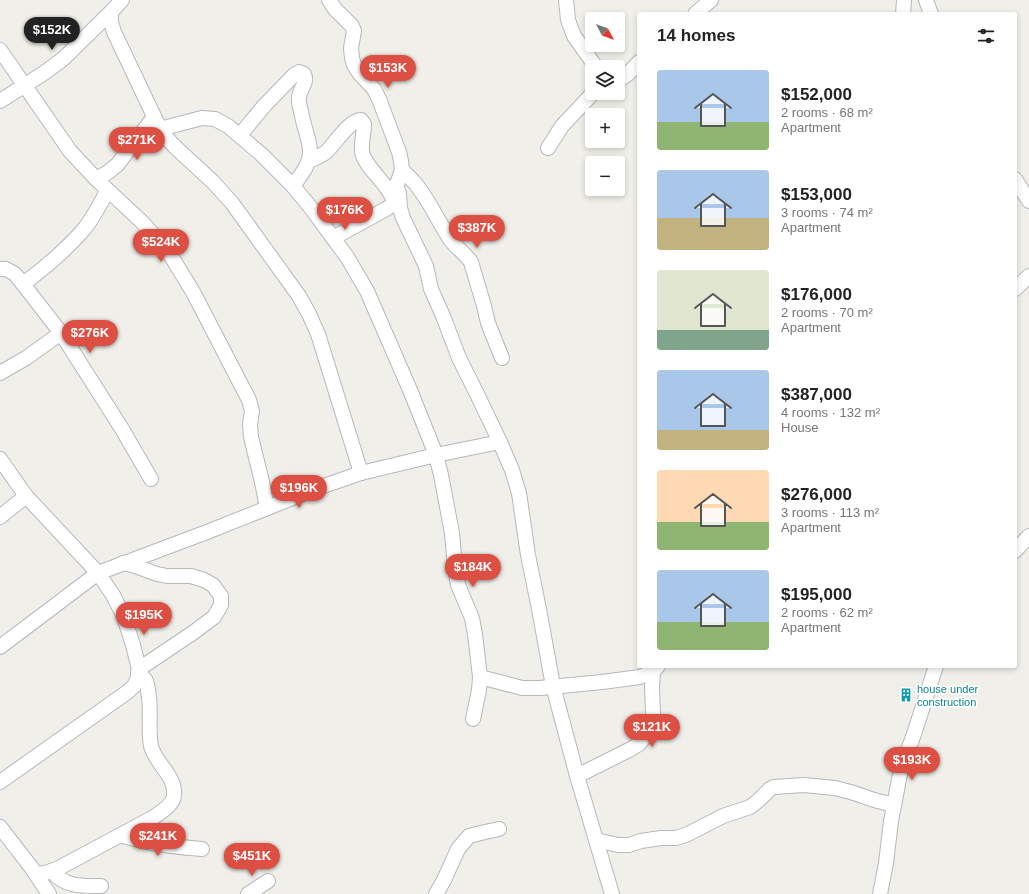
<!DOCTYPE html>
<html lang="en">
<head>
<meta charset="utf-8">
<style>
  :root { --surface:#fff; --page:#f6f6f6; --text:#222; --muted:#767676; --accent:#dd4f42 }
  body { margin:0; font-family:Arial,sans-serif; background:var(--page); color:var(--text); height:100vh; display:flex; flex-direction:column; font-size:15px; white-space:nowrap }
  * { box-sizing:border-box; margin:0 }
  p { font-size:13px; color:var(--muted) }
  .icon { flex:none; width:22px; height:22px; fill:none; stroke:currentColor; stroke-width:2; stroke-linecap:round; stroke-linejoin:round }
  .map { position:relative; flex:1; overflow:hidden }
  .drawer { position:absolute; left:637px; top:12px; width:380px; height:656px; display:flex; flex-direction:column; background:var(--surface); border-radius:4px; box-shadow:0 2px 6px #0003 }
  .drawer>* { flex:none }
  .needle { width:26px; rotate:131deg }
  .controls { position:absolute; left:585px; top:12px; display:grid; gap:8px }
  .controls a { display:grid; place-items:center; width:40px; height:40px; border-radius:4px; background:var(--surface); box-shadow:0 2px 6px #0003; font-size:20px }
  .price { position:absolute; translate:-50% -34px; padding:0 9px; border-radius:14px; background:var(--accent); color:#fff; font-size:13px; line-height:26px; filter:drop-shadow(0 1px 2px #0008) }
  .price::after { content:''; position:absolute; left:50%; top:24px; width:12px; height:9px; margin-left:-6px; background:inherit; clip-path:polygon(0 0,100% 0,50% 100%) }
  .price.active { background:#222; color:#fff }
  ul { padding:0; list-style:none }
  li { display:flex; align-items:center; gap:12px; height:100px; padding:0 20px }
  li span { display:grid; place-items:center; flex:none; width:112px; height:80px; border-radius:4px; color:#555 }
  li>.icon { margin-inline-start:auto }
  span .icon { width:48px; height:48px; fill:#fffc; stroke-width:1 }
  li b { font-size:17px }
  h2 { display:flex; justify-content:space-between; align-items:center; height:48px; padding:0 20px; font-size:17px }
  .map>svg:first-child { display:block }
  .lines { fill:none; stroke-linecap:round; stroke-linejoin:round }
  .minor-casing { stroke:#b5b8bc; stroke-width:16 }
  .minor { stroke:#fff; stroke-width:14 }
  .labels { text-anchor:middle; stroke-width:3.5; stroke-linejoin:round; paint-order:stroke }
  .culture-label { font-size:11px; fill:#0d838f; stroke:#fff; text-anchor:start }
</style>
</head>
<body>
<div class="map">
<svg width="1029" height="894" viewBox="0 0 1029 894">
  <rect width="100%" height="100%" fill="#f0efe9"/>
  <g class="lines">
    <g class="minor-casing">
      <g id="minor">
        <path d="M122 0 111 12V22L114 32 160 129 167 138 174 146 213 182 232 203 299 296 309 314 318 334 361 473"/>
        <path d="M329 0 335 9 352 26 354 31 351 48 352 58 354 65 360 74 374 89 379 99 399 152 401 161 402 170 394 193"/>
        <path d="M566 0 568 20 574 36 596 67"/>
        <path d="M926 0 931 14"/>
        <path d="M695 14 711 0"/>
        <path d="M903 14 904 0"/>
        <path d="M0 50 70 151 96 179 142 222 158 240 171 256 193 292 249 400 252 411 250 424 251 437 262 482 267 508"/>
        <path d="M618 81 628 74 639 62"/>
        <path d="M0 101 44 73 63 59 111 12"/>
        <path d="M160 129 202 118 215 119 228 126 261 154 293 186 311 208 347 257 367 291 410 390 436 455 441 475 452 533 455 567 458 585 472 618 475 634 480 677 479 690 473 719"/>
        <path d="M240 135 264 106 294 75 299 72 304 74C308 83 300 88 299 97 298 103 301 110 302 116 304 127 309 138 310 150 311 163 301 175 293 186"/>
        <path d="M548 148 562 126 593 93"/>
        <path d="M309 161C315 158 321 156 326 152 335 144 349 120 361 120L364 124C364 132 361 145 362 152 365 168 388 183 394 201L392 205 386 209 333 238"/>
        <path d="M402 170C406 174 411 179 415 183 429 200 438 221 450 239 456 248 465 253 471 262L484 306 488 323 502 358"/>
        <path d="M96 179 107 173 117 165 154 117"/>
        <path d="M1015 179 1029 201"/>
        <path d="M396 185 399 193 400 208 403 218 426 266 431 289 443 316 459 358 476 392 500 442 512 470 519 493 528 555 539 609 553 686 577 776 612 894"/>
        <path d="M0 269H6L15 274 23 284 61 333 122 429 151 479"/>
        <path d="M23 284C46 267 67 249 85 228 94 216 101 203 107 191"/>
        <path d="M1015 289 1029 276"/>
        <path d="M0 373 26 358 61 333"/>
        <path d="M0 459 26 496 98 573 113 595 124 617 133 645 139 669 138 678 134 686 126 693 0 782"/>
        <path d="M0 517 26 496"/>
        <path d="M1015 551 1029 536"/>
        <path d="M123 563 135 566 157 574 167 576H191L204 580 213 585 221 596V605L214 617 194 632 139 669"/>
        <path d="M0 647 98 573 207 532 315 489 361 473 436 455 500 442"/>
        <path d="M480 677 522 688H540L602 682 640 677 653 671 658 666"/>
        <path d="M577 776 629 750 639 744 646 735 651 725 653 714 652 687 653 671"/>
        <path d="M0 827 31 867 49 894"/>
        <path d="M120 835C146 843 174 847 202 849"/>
        <path d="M596 840 618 845H629L641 841 661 838H676L688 834 723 816 750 807 759 800 770 789 774 787 804 785 835 788 854 793 874 800 894 805"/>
        <path d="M52 871C64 887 82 886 101 886"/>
        <path d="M36 874 45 873 57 869 154 817C161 812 174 804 174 795 176 776 155 763 151 746 148 730 151 713 149 697 148 691 148 686 146 681 144 678 141 675 138 672"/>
        <path d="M248 894 268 881"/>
        <path d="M436 894 444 880 458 849 469 836 485 832 499 829"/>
        <path d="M880 894 886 863 891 821 901 769 914 734 936 666"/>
      </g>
    </g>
    <use href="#minor" class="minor"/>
  </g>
  <defs>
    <g id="building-bare" transform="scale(1.08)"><path d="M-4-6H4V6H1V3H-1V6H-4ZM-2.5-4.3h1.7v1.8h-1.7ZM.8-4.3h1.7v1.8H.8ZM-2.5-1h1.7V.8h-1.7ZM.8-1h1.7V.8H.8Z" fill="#0f9aa8" stroke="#fff" stroke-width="2.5" paint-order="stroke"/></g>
  </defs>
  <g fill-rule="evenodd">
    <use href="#building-bare" x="906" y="695"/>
  </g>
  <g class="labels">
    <g class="culture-label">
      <text x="917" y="693">house under<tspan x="917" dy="13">construction</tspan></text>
    </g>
  </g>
</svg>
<div class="controls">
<a><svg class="needle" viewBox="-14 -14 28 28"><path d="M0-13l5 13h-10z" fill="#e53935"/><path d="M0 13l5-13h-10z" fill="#767676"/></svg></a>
<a><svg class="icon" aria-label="layers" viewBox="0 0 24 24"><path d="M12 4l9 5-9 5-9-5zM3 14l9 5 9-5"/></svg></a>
<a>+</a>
<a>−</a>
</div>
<b class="price active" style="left:52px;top:51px">$152K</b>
<b class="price" style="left:388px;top:89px">$153K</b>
<b class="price" style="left:137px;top:161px">$271K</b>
<b class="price" style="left:345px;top:231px">$176K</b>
<b class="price" style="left:477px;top:249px">$387K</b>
<b class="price" style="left:161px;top:263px">$524K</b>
<b class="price" style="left:90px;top:354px">$276K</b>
<b class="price" style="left:299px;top:509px">$196K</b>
<b class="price" style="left:473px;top:588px">$184K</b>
<b class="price" style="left:144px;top:636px">$195K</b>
<b class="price" style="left:652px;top:748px">$121K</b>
<b class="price" style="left:912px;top:781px">$193K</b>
<b class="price" style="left:158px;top:857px">$241K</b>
<b class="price" style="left:252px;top:877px">$451K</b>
<section class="drawer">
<h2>14 homes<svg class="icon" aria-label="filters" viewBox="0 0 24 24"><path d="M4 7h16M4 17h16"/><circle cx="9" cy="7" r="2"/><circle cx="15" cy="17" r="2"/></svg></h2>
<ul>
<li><span style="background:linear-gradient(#a9c7e8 65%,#8fb573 0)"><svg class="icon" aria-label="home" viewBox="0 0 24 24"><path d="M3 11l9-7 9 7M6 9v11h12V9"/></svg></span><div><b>$152,000</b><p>2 rooms · 68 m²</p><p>Apartment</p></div></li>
<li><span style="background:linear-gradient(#a9c7e8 60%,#c2b280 0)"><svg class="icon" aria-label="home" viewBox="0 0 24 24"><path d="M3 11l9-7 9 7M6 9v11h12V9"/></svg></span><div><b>$153,000</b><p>3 rooms · 74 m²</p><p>Apartment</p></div></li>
<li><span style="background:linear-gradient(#dfe7d0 75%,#7fa58c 0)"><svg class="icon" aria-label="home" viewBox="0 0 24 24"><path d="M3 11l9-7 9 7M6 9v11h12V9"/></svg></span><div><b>$176,000</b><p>2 rooms · 70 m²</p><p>Apartment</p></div></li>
<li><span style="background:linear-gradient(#a9c7e8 75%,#c2b280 0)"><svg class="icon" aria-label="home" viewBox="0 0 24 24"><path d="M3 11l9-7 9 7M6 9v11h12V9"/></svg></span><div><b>$387,000</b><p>4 rooms · 132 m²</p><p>House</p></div></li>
<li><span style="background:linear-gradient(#ffd9b3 65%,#8fb573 0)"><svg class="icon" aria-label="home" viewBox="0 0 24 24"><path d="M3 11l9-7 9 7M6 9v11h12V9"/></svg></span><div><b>$276,000</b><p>3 rooms · 113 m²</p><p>Apartment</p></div></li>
<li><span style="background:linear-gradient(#a9c7e8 65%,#8fb573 0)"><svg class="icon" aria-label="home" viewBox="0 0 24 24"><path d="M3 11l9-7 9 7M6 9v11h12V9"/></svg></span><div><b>$195,000</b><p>2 rooms · 62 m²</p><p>Apartment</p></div></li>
</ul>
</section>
</div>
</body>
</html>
